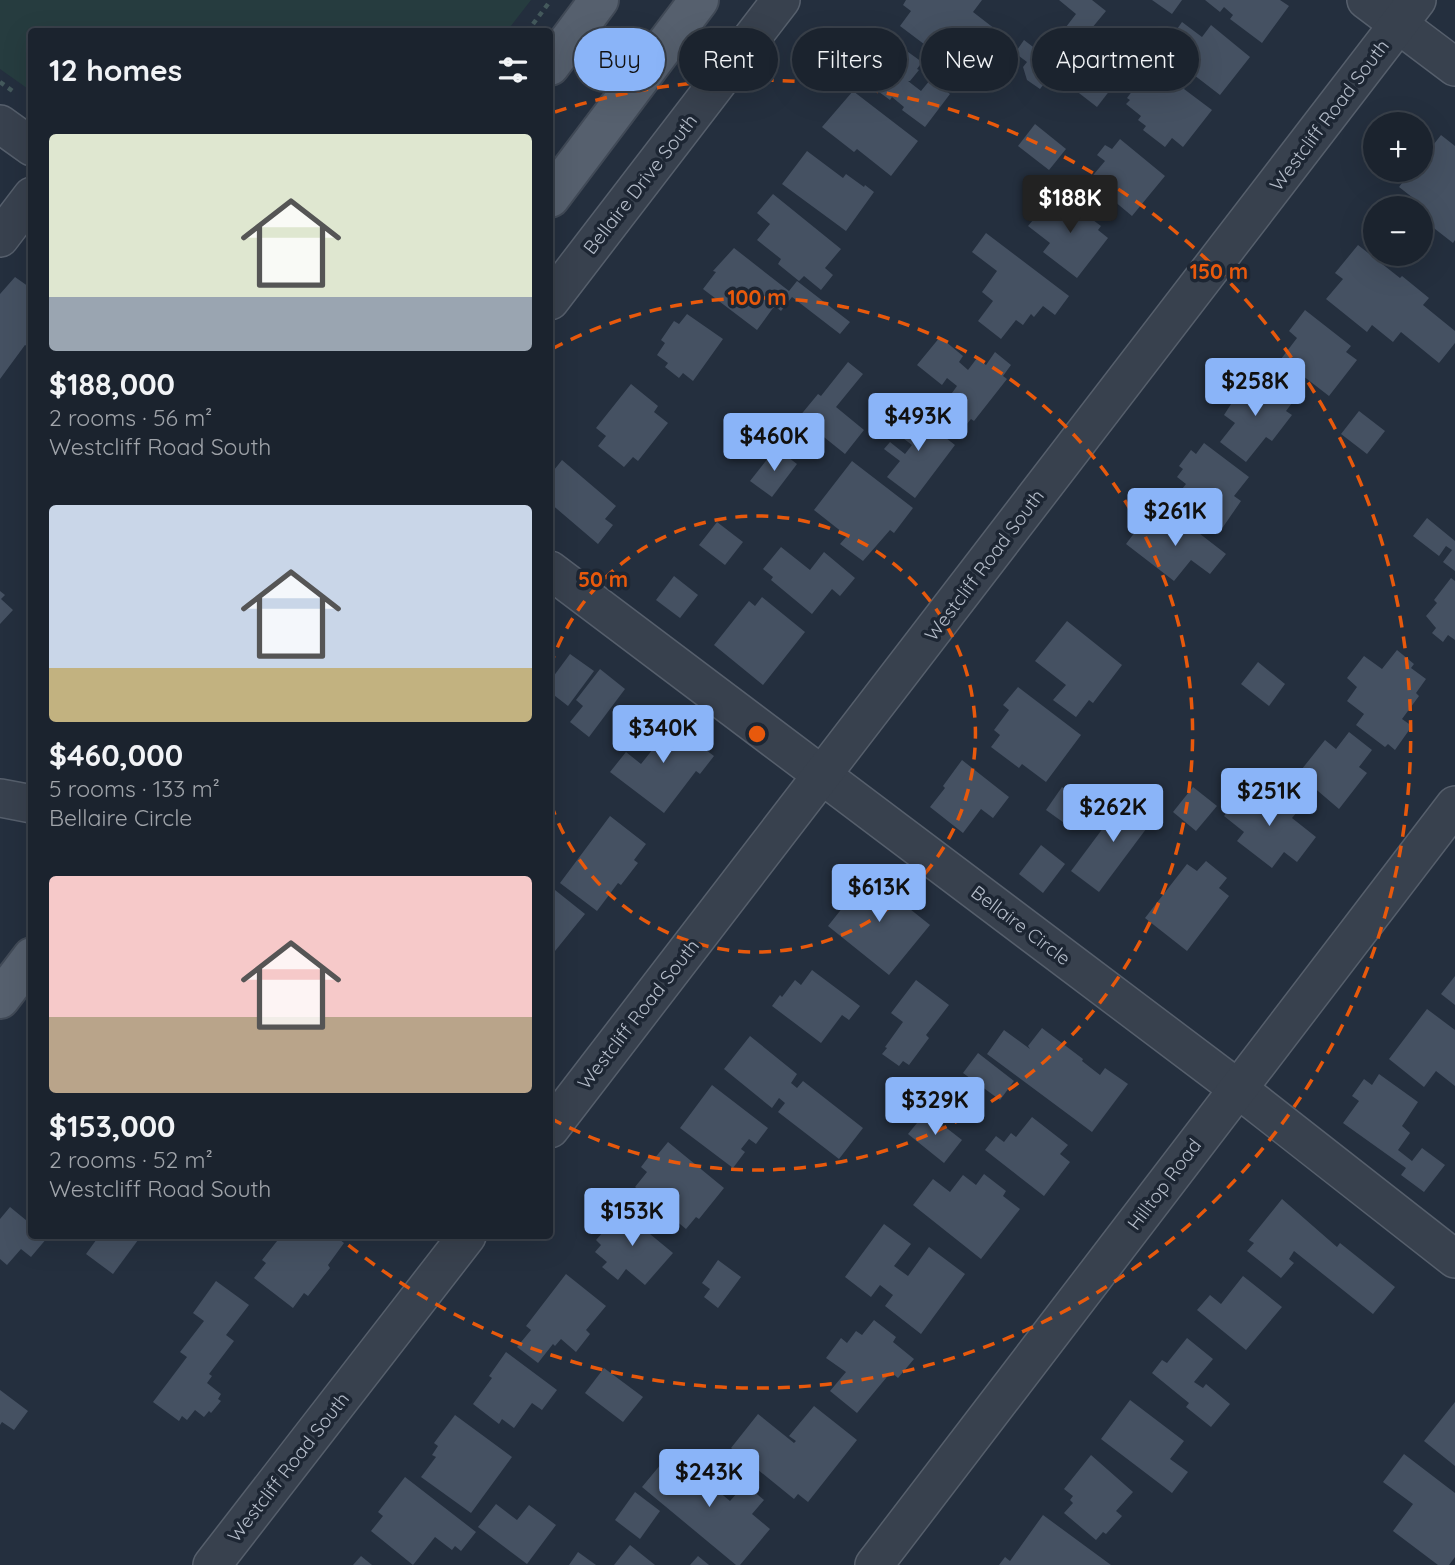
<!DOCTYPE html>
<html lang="en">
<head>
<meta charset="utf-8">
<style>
  :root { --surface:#1b232e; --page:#242b36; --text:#f1f3f6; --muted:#a0a4aa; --line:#39404a; --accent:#8ab4f8 }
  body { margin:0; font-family:Quicksand,sans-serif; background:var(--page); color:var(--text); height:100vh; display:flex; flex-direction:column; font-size:26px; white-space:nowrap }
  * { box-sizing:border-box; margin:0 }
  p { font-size:23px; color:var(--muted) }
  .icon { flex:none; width:38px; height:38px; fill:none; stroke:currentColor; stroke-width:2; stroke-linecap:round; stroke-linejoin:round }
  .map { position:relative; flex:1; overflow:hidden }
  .sheet { position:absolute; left:28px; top:28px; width:525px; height:1211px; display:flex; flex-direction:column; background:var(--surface); border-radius:7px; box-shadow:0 7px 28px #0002,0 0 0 2px var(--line) }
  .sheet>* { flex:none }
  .top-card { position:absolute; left:574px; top:28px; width:665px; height:63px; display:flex; gap:14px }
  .fabs { position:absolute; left:1363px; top:112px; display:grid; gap:14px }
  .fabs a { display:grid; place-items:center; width:70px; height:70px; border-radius:50%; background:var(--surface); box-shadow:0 7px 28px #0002,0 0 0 2px var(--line); font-size:35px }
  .price { position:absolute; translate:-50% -60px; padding:0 16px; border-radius:7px; background:var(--accent); color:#111; font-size:23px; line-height:46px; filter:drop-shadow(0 2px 4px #0008) }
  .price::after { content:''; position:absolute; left:50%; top:42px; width:21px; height:16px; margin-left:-10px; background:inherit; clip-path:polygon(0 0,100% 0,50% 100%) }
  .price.active { background:#222; color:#fff }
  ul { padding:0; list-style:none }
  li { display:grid; align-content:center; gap:14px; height:371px; padding:0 21px }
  li span { display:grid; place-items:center; height:217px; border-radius:7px; color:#555 }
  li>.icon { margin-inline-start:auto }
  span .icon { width:126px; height:126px; fill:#fffc; stroke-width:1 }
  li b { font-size:30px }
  h2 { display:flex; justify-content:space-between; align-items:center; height:84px; padding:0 21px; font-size:30px }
  .tag { padding:0 24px; border-radius:32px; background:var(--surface); box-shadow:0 7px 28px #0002,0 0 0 2px var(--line); font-size:24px; line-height:63px }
  .tag.active { background:var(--accent); color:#111 }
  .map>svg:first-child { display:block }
  .green { fill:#263c3f }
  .building { fill:#455162 }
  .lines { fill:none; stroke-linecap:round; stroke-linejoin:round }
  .minor-casing { stroke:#565f6c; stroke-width:40 }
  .major-casing { stroke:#414a57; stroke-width:42 }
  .path { stroke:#44595c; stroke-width:4.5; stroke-dasharray:5 5; stroke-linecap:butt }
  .minor { stroke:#38414e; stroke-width:37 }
  .major { stroke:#56606e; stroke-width:38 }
  .ring { fill:none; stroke:#e8590c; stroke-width:3.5; stroke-dasharray:12 9 }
  .labels { text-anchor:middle; stroke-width:7; stroke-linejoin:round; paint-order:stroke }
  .street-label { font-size:19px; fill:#b4bcc9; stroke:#1d2633 }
  .centre { fill:#e8590c; stroke:#1d2633; stroke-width:3.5 }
  .ring-label { font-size:21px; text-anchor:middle; font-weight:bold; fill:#e8590c; stroke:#1d2633; stroke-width:7; stroke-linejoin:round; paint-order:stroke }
</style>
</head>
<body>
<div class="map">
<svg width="1455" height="1565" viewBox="0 0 1455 1565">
  <rect width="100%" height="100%" fill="#242f3e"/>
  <path class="green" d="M0 0H531L507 31 32 32 31 91 0 69Z"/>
  <g class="building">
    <path d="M906 0H982L973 12 995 29 983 45 991 51 976 71 979 73 975 79 963 70 961 72 900 26 911 11 903 5Z"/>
    <path d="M1059 0H1092L1106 11 1082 40 1066 27 1076 14Z"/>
    <path d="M1152 0H1182L1172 14Z"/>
    <path d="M1205 0H1280L1289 6 1262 43 1230 19 1233 15 1224 7 1220 12Z"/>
    <path d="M1182 22 1202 37 1211 25 1250 57 1220 95 1181 65 1185 60 1166 45Z"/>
    <path d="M890 39 922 62 917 69 919 70 910 81H908L921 91 930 80 950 94 925 127 902 110 904 107 892 97 890 100 860 78Z"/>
    <path d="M1024 40 1058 66 1040 89 1027 80 1023 67 1027 62 1015 53Z"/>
    <path d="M1084 61 1114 85 1097 107 1066 83Z"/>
    <path d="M1158 64 1187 85 1184 89 1212 110 1183 147 1172 138 1165 147 1143 130 1146 126 1138 120 1141 116 1126 104 1130 100 1127 98 1133 90 1136 93Z"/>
    <path d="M853 91 918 141 891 176 857 149 854 152 822 127Z"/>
    <path d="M1035 124 1066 149 1049 170 1018 146Z"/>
    <path d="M1441 135 1455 146V240L1453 243 1421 218V208H1412L1417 201 1399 187 1412 170H1421V157L1423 158Z"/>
    <path d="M1120 139 1165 176 1132 216 1089 180 1105 161 1097 155 1105 145 1112 149Z"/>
    <path d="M807 151 843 178 846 174 864 187 865 185 874 192 846 231 782 184Z"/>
    <path d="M1066 192 1084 207 1081 211 1101 226 1098 230 1108 238 1077 278 1043 252 1050 243 1028 226 1039 213 1046 218Z"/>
    <path d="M773 194 841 249 825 268 833 275 821 290 804 276 799 281 778 264 781 259 757 240 770 224 757 213Z"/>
    <path d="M986 233 1069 296 1055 315 1043 306 1034 317 1031 314 1023 325 1016 320 1001 339 978 321 993 301 982 292 997 271 972 252Z"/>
    <path d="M1358 245 1400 278 1402 276 1429 298 1423 305 1455 331V343L1439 363 1401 332 1393 342 1372 325 1367 332 1326 299 1343 279 1335 273Z"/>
    <path d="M734 248 789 291 797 281 850 322 840 334 792 297 781 311 776 307 773 308 757 330 703 289 716 272 713 271Z"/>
    <path d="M15 277 32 289V349L25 345 0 379V294Z"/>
    <path d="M1305 310 1351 346 1346 352 1357 360 1329 396 1281 359 1297 338 1289 331Z"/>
    <path d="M687 314 723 339 693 381 683 373 679 378 665 367 668 363 657 355 665 343 661 340 674 321 679 324Z"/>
    <path d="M940 337 963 356 959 362 968 370 977 358 986 365 995 352 1011 365 1003 376 1007 379 974 421 971 419 957 436 934 418 957 386 947 378 942 385 917 365Z"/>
    <path d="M848 362 863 374 836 407 864 430 845 454 799 417 818 394 821 396Z"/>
    <path d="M1255 374 1292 403 1286 411 1292 415 1272 441 1266 437 1246 462 1220 442 1235 423 1224 415 1242 387 1244 389Z"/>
    <path d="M631 384 658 406 654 412 668 423 638 461 633 457 624 467 598 446 606 436 596 428Z"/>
    <path d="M906 407 955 445 915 498 887 477 900 461 884 449 890 442 905 454 912 445 895 432 903 423 897 418Z"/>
    <path d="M1359 411 1385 431 1367 454 1341 434Z"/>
    <path d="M1204 443 1249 477 1234 496 1241 501 1223 527 1213 520 1210 524 1175 498 1186 484 1177 477 1183 469 1179 466 1191 450 1196 454Z"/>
    <path d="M776 448 797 464 772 497 750 481Z"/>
    <path d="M562 460 616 506 605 519 613 525 598 544 550 503V475Z"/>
    <path d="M852 461 913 508 894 533 890 530 863 561 840 544 847 536 814 510Z"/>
    <path d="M1173 513 1226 554 1210 574 1191 560 1174 581 1126 544 1141 524 1150 531 1156 524 1162 528Z"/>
    <path d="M1427 518 1455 541V571L1443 562 1452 550 1446 546 1439 556 1413 536Z"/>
    <path d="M717 522 743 542 725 565 699 545Z"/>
    <path d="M781 547 810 570 824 552 855 578 840 596 832 589 812 614 771 580 773 577 763 569Z"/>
    <path d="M674 576 698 595 680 618 656 600Z"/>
    <path d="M1451 578 1455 581V640L1448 635 1443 642 1432 633 1436 628 1426 616 1437 603 1434 600Z"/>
    <path d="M0 591 5 595 1 599 13 610 0 624Z"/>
    <path d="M762 597 805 632 763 685 714 645 749 601 755 606Z"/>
    <path d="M1067 621 1122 665 1093 703 1089 700 1076 717 1053 700 1066 685 1035 661Z"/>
    <path d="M1397 650 1414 664 1411 668 1426 679 1416 693 1419 696 1402 719 1412 726 1395 750 1388 744 1385 747 1356 725 1364 714 1347 701 1357 687 1347 678 1364 656 1382 669Z"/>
    <path d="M570 654 594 671 568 706 550 692V681Z"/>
    <path d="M1258 662 1285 684 1269 706 1241 684Z"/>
    <path d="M600 669 625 689 589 737 570 722 583 706 576 700Z"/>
    <path d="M1018 687 1081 735 1046 782 1022 764 1019 768 991 747 1000 735 994 730 1009 710 1003 705Z"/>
    <path d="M654 716 676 732 678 729 714 756 700 774 696 771 664 813 610 772 626 752 641 764 653 749 638 738Z"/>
    <path d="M1349 732 1372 750 1359 767 1367 773 1339 809 1298 774 1325 740 1336 749Z"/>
    <path d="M962 760 1009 797 993 818 981 809 963 833 930 807 945 788 943 786Z"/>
    <path d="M1262 786 1297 812 1292 818 1316 837 1297 862 1284 852 1272 868 1237 841 1244 832 1224 816 1240 796 1249 803Z"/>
    <path d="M1062 787 1091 807 1074 830 1046 810Z"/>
    <path d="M1193 787 1217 806 1196 831 1173 812Z"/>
    <path d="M1127 796 1155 817 1099 892 1071 871Z"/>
    <path d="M610 816 646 844 634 860 638 863 621 885 618 883 597 911 560 883Z"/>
    <path d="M1041 845 1065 864 1043 893 1019 874Z"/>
    <path d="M1206 861 1227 878 1219 888 1229 896 1187 951 1145 918 1187 864 1197 871Z"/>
    <path d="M870 873 890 889 892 886 905 896 900 901 930 925 889 975 828 926Z"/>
    <path d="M550 886 585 914 551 956 555 960 550 967Z"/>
    <path d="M812 970 860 1006 849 1020 842 1015 821 1043 772 1006 780 995 782 997 795 980 801 985Z"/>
    <path d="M1455 976V1005L1441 994Z"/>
    <path d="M916 980 949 1005 926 1035 929 1038 909 1065 903 1061 899 1066 882 1054 887 1048 885 1047 903 1022 891 1013Z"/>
    <path d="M1427 1009 1455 1030V1086L1436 1071 1424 1087 1389 1059Z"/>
    <path d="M1042 1028 1083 1059 1082 1061 1100 1075 1105 1068 1128 1084 1092 1132 987 1054 1004 1030 1030 1049 1028 1046Z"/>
    <path d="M750 1036 797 1074 791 1083 797 1088 803 1081 863 1128 839 1159 778 1112 785 1103 779 1098 772 1108 724 1069Z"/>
    <path d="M978 1053 1014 1081 1000 1100 963 1073Z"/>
    <path d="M1379 1074 1418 1102 1402 1126 1410 1133 1398 1150 1412 1161 1422 1148 1445 1165 1424 1192 1401 1175 1406 1168 1343 1123 1359 1101 1352 1096 1364 1079 1372 1085Z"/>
    <path d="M712 1085 768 1128 756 1144 749 1139 741 1149 745 1152 733 1168 680 1128Z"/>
    <path d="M926 1112 962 1140 944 1163 908 1134Z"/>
    <path d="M1032 1117 1068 1145 1060 1154 1070 1162 1044 1196 985 1150 996 1136 1004 1142 1011 1133 1016 1137Z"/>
    <path d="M668 1142 724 1188 699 1219 696 1217 686 1229 635 1187 647 1172 641 1167 650 1155 654 1159Z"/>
    <path d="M984 1174 1006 1191 1003 1196 1020 1209 981 1259 913 1205 933 1179 950 1192 963 1175 976 1185Z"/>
    <path d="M1282 1199 1337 1247 1340 1243 1395 1287 1373 1314 1294 1251 1289 1259 1294 1263 1281 1278 1247 1251 1254 1243 1249 1240Z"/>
    <path d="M626 1206 654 1229 650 1234 673 1253 645 1285 626 1269 618 1280 602 1267 607 1262 595 1252 601 1245 596 1240Z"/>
    <path d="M10 1207 32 1225V1236H44L47 1238 31 1257 21 1249 7 1265 0 1259V1219Z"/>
    <path d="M884 1224 911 1244 894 1266 908 1276 929 1247 965 1274 921 1334 885 1306 893 1295 880 1285 871 1297 845 1277Z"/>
    <path d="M99 1236H141L113 1274 86 1254Z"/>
    <path d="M281 1236H335L344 1243 328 1265 330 1268 308 1296 304 1293 293 1308 254 1278 266 1263 262 1260Z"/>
    <path d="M718 1260 741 1277 718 1308 704 1297 710 1289 702 1283Z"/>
    <path d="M566 1274 606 1306 586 1330 590 1334 576 1352 561 1339 555 1346 553 1344 538 1363 517 1347 531 1330 526 1326Z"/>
    <path d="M1243 1276 1282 1307 1246 1350 1197 1310 1210 1295 1221 1304Z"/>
    <path d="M216 1281 249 1305 226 1335 234 1341 209 1374 212 1376 207 1383 221 1394 218 1399 221 1401 211 1413 209 1411 204 1417 195 1410 187 1420 182 1416 179 1421 153 1402 187 1357 180 1352 204 1321 193 1313Z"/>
    <path d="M874 1320 896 1337 893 1342 914 1359 898 1378 891 1372 857 1413 830 1391 846 1372 826 1358 841 1338 847 1343 856 1331 862 1335Z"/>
    <path d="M1187 1338 1213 1359 1194 1382 1203 1388 1206 1384 1230 1404 1211 1427 1186 1407 1189 1403 1152 1373 1162 1360 1167 1363Z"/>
    <path d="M506 1352 557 1390 542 1410 532 1403 514 1428 502 1419 499 1424 473 1404 492 1378 489 1376Z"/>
    <path d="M604 1368 643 1397 623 1422 585 1393Z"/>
    <path d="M0 1390 28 1411 14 1430 2 1422 0 1425Z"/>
    <path d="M1130 1400 1184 1441 1170 1459 1188 1472 1172 1493 1101 1439Z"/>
    <path d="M1455 1402V1466L1424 1441Z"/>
    <path d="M814 1406 857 1440 808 1502 798 1494 794 1499 731 1448 758 1414 794 1443 796 1441 789 1436Z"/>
    <path d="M455 1415 512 1457 471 1513 421 1477 436 1457 432 1455 438 1446 434 1443Z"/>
    <path d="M671 1452 730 1501 745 1484 764 1500 752 1514 770 1529 740 1565H736L642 1487Z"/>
    <path d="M1404 1454 1455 1493V1557L1449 1565H1438L1393 1531 1413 1504 1383 1482Z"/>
    <path d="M1091 1455 1133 1492 1116 1511 1122 1516 1106 1534 1103 1532 1096 1540 1064 1513 1073 1503 1070 1500 1073 1496 1064 1489Z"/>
    <path d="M405 1477 476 1532 461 1551 455 1546 452 1550 435 1537 413 1565 371 1531 383 1516 378 1512Z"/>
    <path d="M635 1492 660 1511 640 1539 615 1520Z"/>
    <path d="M496 1504 517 1520 529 1505 556 1525 527 1564 478 1527Z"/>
    <path d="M1043 1515 1111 1565H999L1005 1557 1010 1561Z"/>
    <path d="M630 1545 655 1565H614Z"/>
    <path d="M578 1552 596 1565H569Z"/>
    <path d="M361 1556 372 1565H353Z"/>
    <path d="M698 1556 709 1565H690Z"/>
  </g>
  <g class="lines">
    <g class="minor-casing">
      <g id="minor">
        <path d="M1366 0 1455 67"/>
        <path d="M0 124 32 147"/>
        <path d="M0 238 32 196"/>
        <path d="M550 301 781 0"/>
        <path d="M550 570 1237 1088 1455 1259"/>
        <path d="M0 798 32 804"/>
        <path d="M550 1129 1417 0"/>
        <path d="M212 1565 467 1236"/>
        <path d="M874 1565 1455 805"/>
      </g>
    </g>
    <g class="major-casing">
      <g id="major">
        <path d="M550 66 599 0"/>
        <path d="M550 198 699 0"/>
        <path d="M0 999 32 957"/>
      </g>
    </g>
    <g class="path">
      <path d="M527 32 551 0"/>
      <path d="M0 82 14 92"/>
    </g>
    <use href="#minor" class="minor"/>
    <use href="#major" class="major"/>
  </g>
  <g class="ring">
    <path d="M550 667A218 218 0 1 1 550 801"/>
    <path d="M552 349A436 436 0 1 1 552 1119"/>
    <path d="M555 112A654 654 0 1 1 341 1239"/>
  </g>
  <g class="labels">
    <g class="street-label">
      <text transform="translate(1329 115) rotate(-53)" y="7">Westcliff Road South</text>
      <text transform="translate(640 184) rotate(-52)" y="7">Bellaire Drive South</text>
      <text transform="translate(984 565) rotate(-53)" y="7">Westcliff Road South</text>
      <text transform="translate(1021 925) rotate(37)" y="7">Bellaire Circle</text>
      <text transform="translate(638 1014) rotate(-52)" y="7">Westcliff Road South</text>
      <text transform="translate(1164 1184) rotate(-53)" y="7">Hilltop Road</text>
      <text transform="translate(288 1467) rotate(-52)" y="7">Westcliff Road South</text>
    </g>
  </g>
  <circle cx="757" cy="734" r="10" class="centre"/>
  <g class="ring-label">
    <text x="1219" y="279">150 m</text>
    <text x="757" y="305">100 m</text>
    <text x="603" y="587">50 m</text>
  </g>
</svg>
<div class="fabs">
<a>+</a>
<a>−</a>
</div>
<b class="price active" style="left:1070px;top:235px">$188K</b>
<b class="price" style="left:1255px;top:418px">$258K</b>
<b class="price" style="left:918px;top:453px">$493K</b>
<b class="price" style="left:774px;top:473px">$460K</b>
<b class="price" style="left:1175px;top:548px">$261K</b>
<b class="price" style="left:663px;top:765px">$340K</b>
<b class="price" style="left:1269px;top:828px">$251K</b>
<b class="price" style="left:1113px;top:844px">$262K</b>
<b class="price" style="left:879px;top:924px">$613K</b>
<b class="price" style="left:935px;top:1137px">$329K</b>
<b class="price" style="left:632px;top:1248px">$153K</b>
<b class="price" style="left:709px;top:1509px">$243K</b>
<div class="top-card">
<a class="tag active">Buy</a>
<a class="tag">Rent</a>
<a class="tag">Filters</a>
<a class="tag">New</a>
<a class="tag">Apartment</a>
</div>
<section class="sheet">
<h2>12 homes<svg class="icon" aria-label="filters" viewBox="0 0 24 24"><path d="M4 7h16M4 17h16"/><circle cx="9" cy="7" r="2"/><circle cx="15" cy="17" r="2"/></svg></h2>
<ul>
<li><span style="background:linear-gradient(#dfe7d0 75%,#9aa5b1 0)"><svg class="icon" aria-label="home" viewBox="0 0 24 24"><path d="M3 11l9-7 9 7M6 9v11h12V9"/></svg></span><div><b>$188,000</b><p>2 rooms · 56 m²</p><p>Westcliff Road South</p></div></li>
<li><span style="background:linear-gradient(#c9d6e8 75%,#c2b280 0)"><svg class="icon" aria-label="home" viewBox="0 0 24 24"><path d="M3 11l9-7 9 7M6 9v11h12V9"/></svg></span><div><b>$460,000</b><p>5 rooms · 133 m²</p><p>Bellaire Circle</p></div></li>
<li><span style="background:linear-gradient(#f6c9c9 65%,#b9a48a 0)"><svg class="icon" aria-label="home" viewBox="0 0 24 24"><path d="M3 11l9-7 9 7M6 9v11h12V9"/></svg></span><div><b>$153,000</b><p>2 rooms · 52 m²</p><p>Westcliff Road South</p></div></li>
</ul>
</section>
</div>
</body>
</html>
